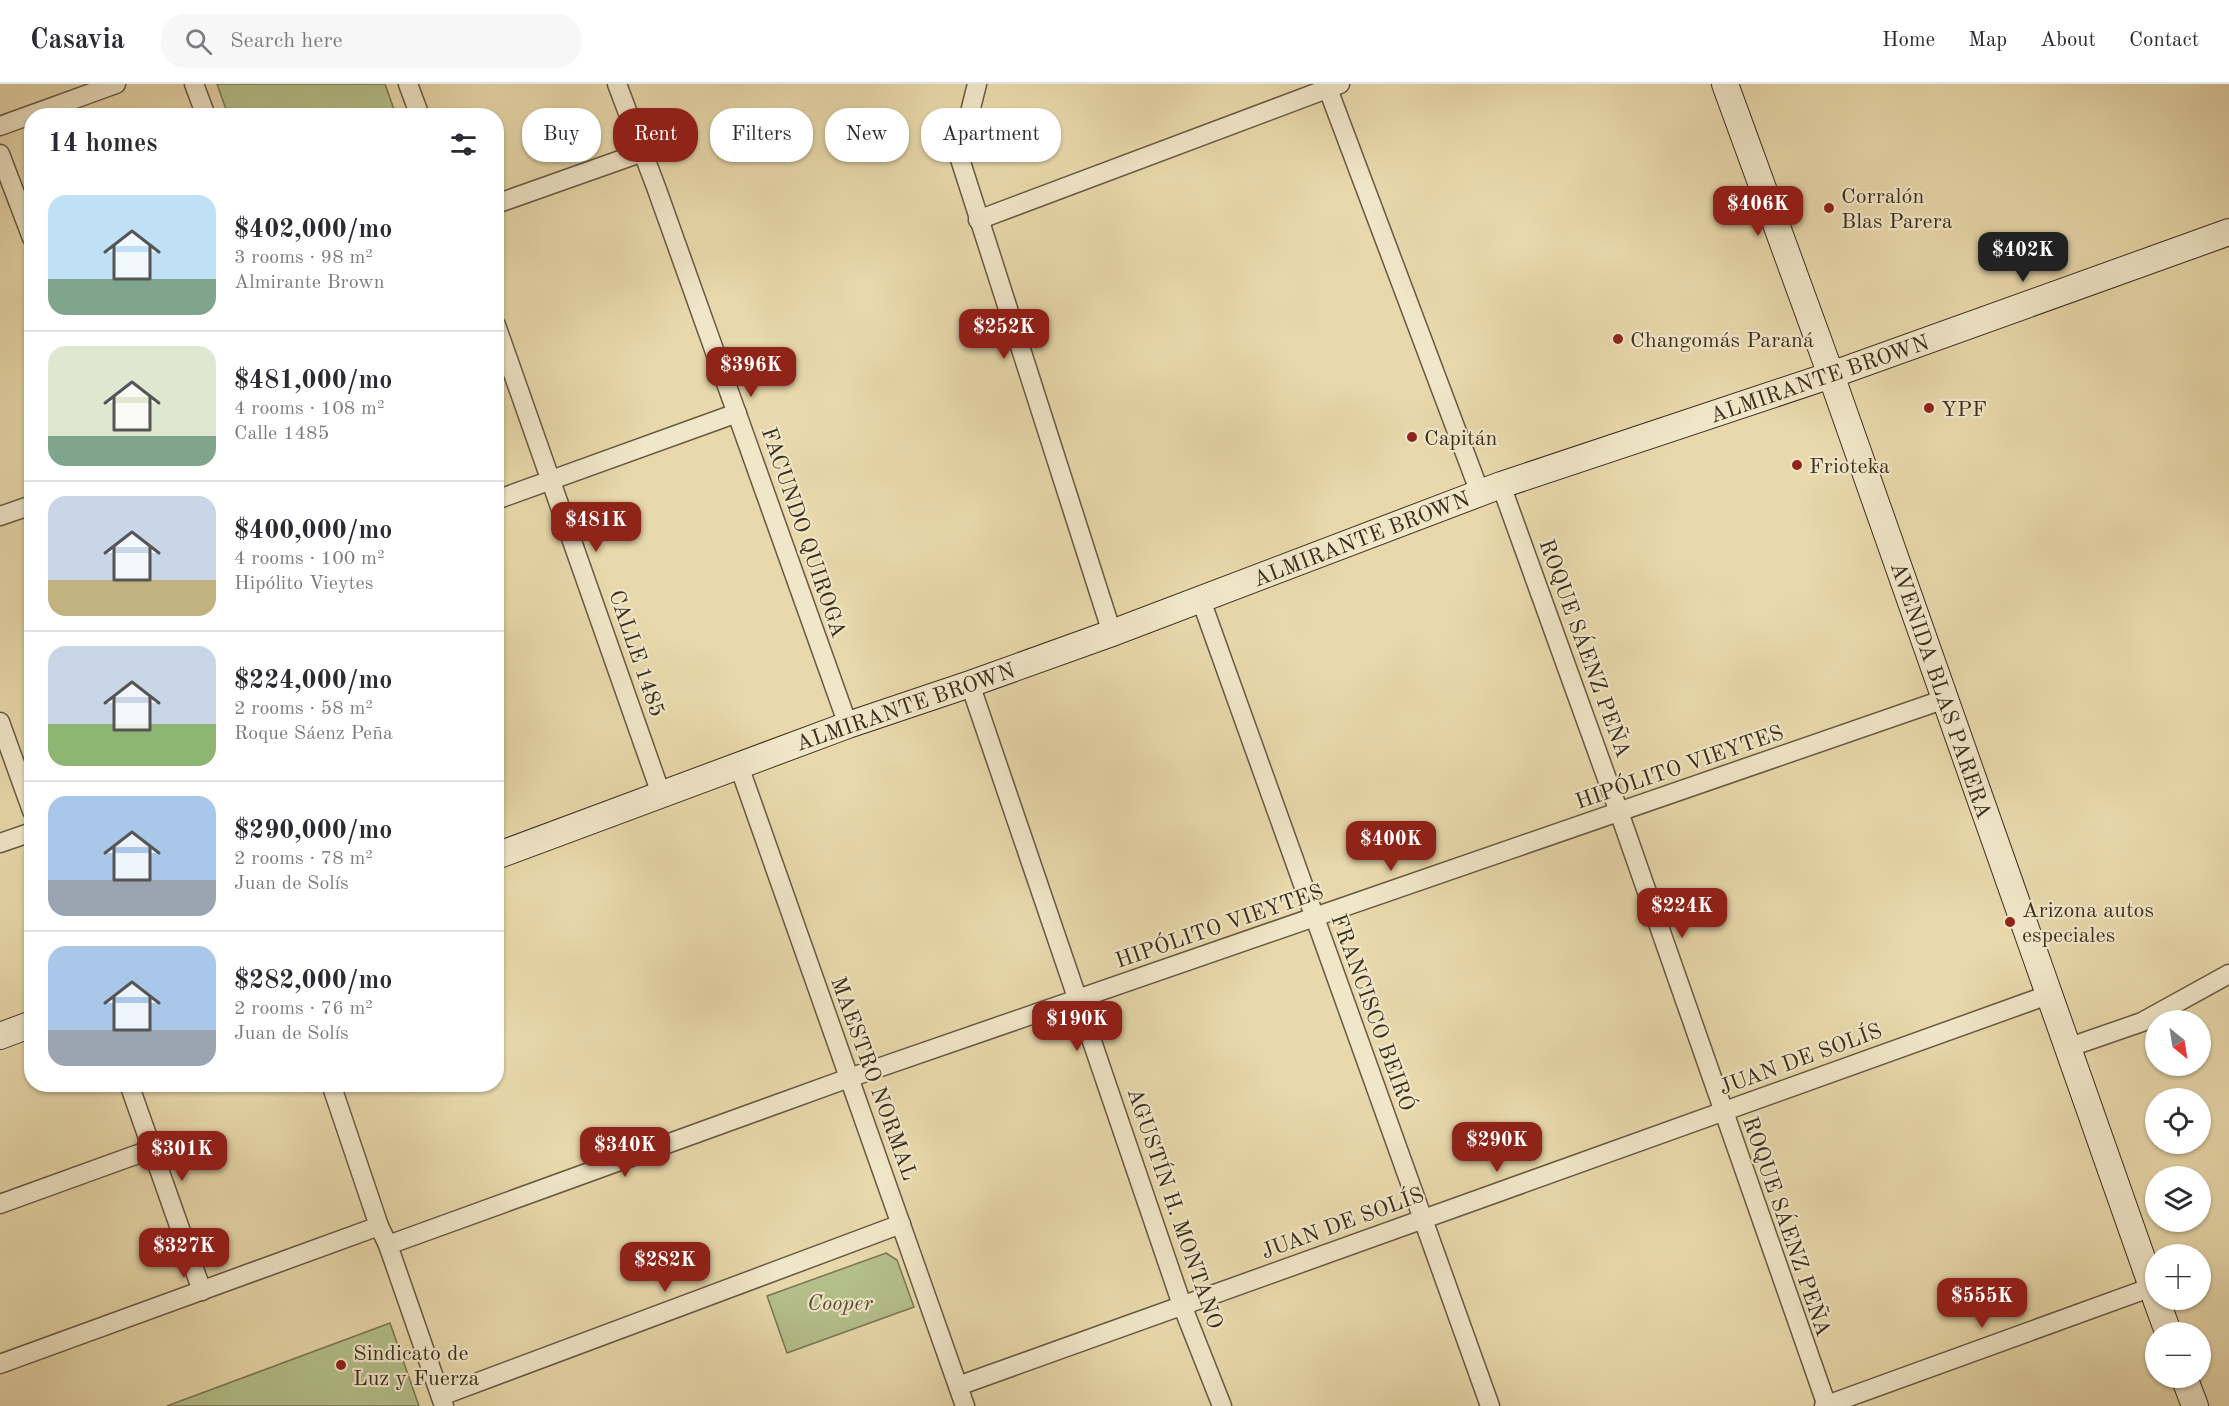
<!DOCTYPE html>
<html lang="en">
<head>
<meta charset="utf-8">
<style>
  :root { --surface:#fff; --page:#f7f7f7; --text:#2b2b33; --muted:#7c7c81; --line:#e1e1e2; --accent:#8f2418 }
  body { margin:0; font-family:"Old Standard TT",serif; background:var(--page); color:var(--text); height:100vh; display:flex; flex-direction:column; font-size:22px; white-space:nowrap }
  * { box-sizing:border-box; margin:0 }
  p { font-size:20px; color:var(--muted) }
  .icon { flex:none; width:33px; height:33px; fill:none; stroke:currentColor; stroke-width:2; stroke-linecap:round; stroke-linejoin:round }
  .map { position:relative; flex:1; overflow:hidden }
  .drawer { position:absolute; left:24px; top:24px; width:480px; height:984px; display:flex; flex-direction:column; background:var(--surface); border-radius:24px; box-shadow:0 2px 4px #0004 }
  .drawer>* { flex:none }
  .hud { position:absolute; left:522px; top:24px; width:570px; height:54px; display:flex; gap:12px }
  .needle { width:39px; rotate:150deg }
  .fabs { position:absolute; left:2145px; top:926px; display:grid; gap:12px }
  .fabs a { display:grid; place-items:center; width:66px; height:66px; border-radius:50%; background:var(--surface); box-shadow:0 2px 4px #0004; font-size:30px }
  .price { position:absolute; translate:-50% -51px; padding:0 14px; border-radius:12px; background:var(--accent); color:#fff; font-size:20px; line-height:39px; filter:drop-shadow(0 2px 3px #0008) }
  .price::after { content:''; position:absolute; left:50%; top:36px; width:18px; height:14px; margin-left:-9px; background:inherit; clip-path:polygon(0 0,100% 0,50% 100%) }
  .price.active { background:#222; color:#fff }
  ul { padding:0; list-style:none }
  li { display:flex; align-items:center; gap:18px; height:150px; padding:0 24px }
  li+li { border-top:2px solid var(--line) }
  li span { display:grid; place-items:center; flex:none; width:168px; height:120px; border-radius:18px; color:#555 }
  li>.icon { margin-inline-start:auto }
  span .icon { width:72px; height:72px; fill:#fffc; stroke-width:1 }
  li b { font-size:26px }
  h2 { display:flex; justify-content:space-between; align-items:center; height:72px; padding:0 24px; font-size:26px }
  .pill { padding:0 21px; border-radius:24px; background:var(--surface); box-shadow:0 2px 4px #0004; font-size:21px; line-height:54px }
  .pill.active { background:var(--accent); color:#fff }
  header { display:flex; align-items:center; gap:36px; box-sizing:border-box; height:84px; padding:0 30px; background:var(--surface); border-bottom:2px solid var(--line) }
  header strong { font-size:28px }
  nav { display:flex; gap:33px; margin-inline-start:auto; font-size:21px }
  .search { width:420px; height:54px; background:var(--page); display:flex; align-items:center; gap:15px; box-sizing:border-box; padding:0 21px; border-radius:24px; color:var(--muted); font-size:22px }
  .map>svg:first-child { display:block }
  .green { fill:#b4bf8a; stroke:#787755; stroke-width:1.5 }
  .lines { fill:none; stroke-linecap:round; stroke-linejoin:round }
  .minor-casing { stroke:#675943; stroke-width:21 }
  .secondary-casing { stroke:#3c2f20; stroke-width:28 }
  .minor { stroke:#f0e6c8; stroke-width:18 }
  .secondary { stroke:#f0e6c8; stroke-width:26 }
  .poi-dot { fill:#8f2418; stroke:#f0e6c8; stroke-width:2 }
  .labels { text-anchor:middle; stroke-width:4.5; stroke-linejoin:round; paint-order:stroke }
  .poi-label { font-size:22px; fill:#3c2f20; stroke:#f0e6c8; text-anchor:start }
  .street-label { font-size:22px; fill:#3c2f20; stroke:#f0e6c8 }
  .park-label { font-size:22px; font-style:italic; fill:#544c35; stroke:#f0e6c8 }
</style>
</head>
<body>
<header>
<strong>Casavia</strong>
<div class="search"><svg class="icon" aria-label="search" viewBox="0 0 24 24"><circle cx="10" cy="10" r="6"/><path d="M15 15l6 6"/></svg>Search here</div>
<nav><a>Home</a><a>Map</a><a>About</a><a>Contact</a></nav>
</header>
<div class="map">
<svg width="2229" height="1322" viewBox="0 0 2229 1322">
  <rect width="100%" height="100%" fill="#e8d8ab"/>
  <filter id="stains"><feTurbulence type="fractalNoise" baseFrequency=".00333" numOctaves="4"/><feColorMatrix values="0 0 0 0 .2 0 0 0 0 .09 0 0 0 0 .02 0 0 0 .5 -.17"/></filter>
  <radialGradient id="worn" r=".72"><stop offset=".6" stop-color="#630" stop-opacity="0"/><stop offset="1" stop-color="#630" stop-opacity=".3"/></radialGradient>
  <g class="green">
    <path d="M217 0H385L396 31H228Z"/>
    <path d="M886 1169 897 1176 914 1223 787 1269 767 1212Z"/>
    <path d="M390 1239 419 1322H167Z"/>
  </g>
  <g class="lines">
    <g class="minor-casing">
      <g id="minor">
        <path d="M194 0 206 32"/>
        <path d="M408 0 420 32"/>
        <path d="M617 0 656 103 848 641"/>
        <path d="M977 0 959 72 1112 549"/>
        <path d="M1328 5 1480 409"/>
        <path d="M0 42 116 0"/>
        <path d="M0 70 32 154"/>
        <path d="M496 120 643 68"/>
        <path d="M978 136 1340 0"/>
        <path d="M496 241 661 710"/>
        <path d="M1501 401 1619 728 1827 1322"/>
        <path d="M496 416 737 329"/>
        <path d="M0 432 32 421"/>
        <path d="M1201 516 1490 1322"/>
        <path d="M970 600 1182 1221 1222 1322"/>
        <path d="M0 638 32 727"/>
        <path d="M739 682 965 1322"/>
        <path d="M0 759 32 748"/>
        <path d="M2067 964 2142 938 2229 890"/>
        <path d="M129 1000 202 1207"/>
        <path d="M331 1000 379 1142 388 1161 444 1322"/>
        <path d="M0 1120 152 1065"/>
        <path d="M388 1161 849 994 1945 615"/>
        <path d="M0 1280 379 1142"/>
        <path d="M958 1302 2048 911"/>
        <path d="M441 1312 901 1140"/>
        <path d="M1824 1322 2152 1203"/>
      </g>
    </g>
    <g class="secondary-casing">
      <g id="secondary">
        <path d="M1725 0 1831 291 2156 1214"/>
        <path d="M496 772 848 641 970 600 1112 549 1501 401 1831 291 2229 148"/>
        <path d="M0 952 32 940"/>
        <path d="M2156 1215 2168 1248"/>
        <path d="M2184 1293 2195 1322"/>
      </g>
    </g>
    <use href="#minor" class="minor"/>
    <use href="#secondary" class="secondary"/>
  </g>
  <g class="poi-dot">
    <circle cx="1829" cy="124" r="6"/>
    <circle cx="1618" cy="255" r="6"/>
    <circle cx="1929" cy="324" r="6"/>
    <circle cx="1412" cy="353" r="6"/>
    <circle cx="1797" cy="381" r="6"/>
    <circle cx="2010" cy="838" r="6"/>
    <circle cx="341" cy="1281" r="6"/>
  </g>
  <g class="labels">
    <g class="poi-label">
      <text x="1841" y="119">Corralón<tspan x="1841" dy="25">Blas Parera</tspan></text>
      <text x="1630" y="263">Changomás Paraná</text>
      <text x="1941" y="332">YPF</text>
      <text x="1424" y="361">Capitán</text>
      <text x="1809" y="389">Frioteka</text>
      <text x="2022" y="833">Arizona autos<tspan x="2022" dy="25">especiales</tspan></text>
      <text x="353" y="1276">Sindicato de<tspan x="353" dy="25">Luz y Fuerza</tspan></text>
    </g>
    <g class="street-label">
      <text transform="translate(1819 294) rotate(-19)" y="8">ALMIRANTE BROWN</text>
      <text transform="translate(805 448) rotate(71)" y="8">FACUNDO QUIROGA</text>
      <text transform="translate(1361 454) rotate(-21)" y="8">ALMIRANTE BROWN</text>
      <text transform="translate(1586 564) rotate(70)" y="8">ROQUE SÁENZ PEÑA</text>
      <text transform="translate(638 569) rotate(71)" y="8">CALLE 1485</text>
      <text transform="translate(1942 606) rotate(71)" y="8">AVENIDA BLAS PARERA</text>
      <text transform="translate(905 622) rotate(-19)" y="8">ALMIRANTE BROWN</text>
      <text transform="translate(1679 682) rotate(-19)" y="8">HIPÓLITO VIEYTES</text>
      <text transform="translate(1219 841) rotate(-19)" y="8">HIPÓLITO VIEYTES</text>
      <text transform="translate(1374 928) rotate(70)" y="8">FRANCISCO BEIRÓ</text>
      <text transform="translate(1800 974) rotate(-20)" y="8">JUAN DE SOLÍS</text>
      <text transform="translate(875 994) rotate(70)" y="8">MAESTRO NORMAL</text>
      <text transform="translate(1176 1124) rotate(71)" y="8">AGUSTÍN H. MONTANO</text>
      <text transform="translate(1342 1138) rotate(-20)" y="8">JUAN DE SOLÍS</text>
      <text transform="translate(1788 1142) rotate(71)" y="8">ROQUE SÁENZ PEÑA</text>
    </g>
    <g class="park-label">
      <text x="840" y="1226">Cooper</text>
    </g>
  </g>
  <rect width="100%" height="100%" filter="url(#stains)"/>
  <rect width="100%" height="100%" fill="url(#worn)"/>
</svg>
<div class="fabs">
<a><svg class="needle" viewBox="-14 -14 28 28"><path d="M0-13l5 13h-10z" fill="#e53935"/><path d="M0 13l5-13h-10z" fill="#7c7c81"/></svg></a>
<a><svg class="icon" aria-label="locate" viewBox="0 0 24 24"><circle cx="12" cy="12" r="6"/><path d="M12 2v4M12 18v4M2 12h4M18 12h4"/></svg></a>
<a><svg class="icon" aria-label="layers" viewBox="0 0 24 24"><path d="M12 4l9 5-9 5-9-5zM3 14l9 5 9-5"/></svg></a>
<a>+</a>
<a>−</a>
</div>
<b class="price" style="left:1758px;top:153px">$406K</b>
<b class="price active" style="left:2023px;top:199px">$402K</b>
<b class="price" style="left:1004px;top:276px">$252K</b>
<b class="price" style="left:751px;top:314px">$396K</b>
<b class="price" style="left:596px;top:469px">$481K</b>
<b class="price" style="left:1391px;top:788px">$400K</b>
<b class="price" style="left:1682px;top:855px">$224K</b>
<b class="price" style="left:1077px;top:968px">$190K</b>
<b class="price" style="left:1497px;top:1089px">$290K</b>
<b class="price" style="left:625px;top:1094px">$340K</b>
<b class="price" style="left:182px;top:1098px">$301K</b>
<b class="price" style="left:184px;top:1195px">$327K</b>
<b class="price" style="left:665px;top:1209px">$282K</b>
<b class="price" style="left:1982px;top:1245px">$555K</b>
<div class="hud">
<a class="pill">Buy</a>
<a class="pill active">Rent</a>
<a class="pill">Filters</a>
<a class="pill">New</a>
<a class="pill">Apartment</a>
</div>
<section class="drawer">
<h2>14 homes<svg class="icon" aria-label="filters" viewBox="0 0 24 24"><path d="M4 7h16M4 17h16"/><circle cx="9" cy="7" r="2"/><circle cx="15" cy="17" r="2"/></svg></h2>
<ul>
<li><span style="background:linear-gradient(#bfe0f5 70%,#7fa58c 0)"><svg class="icon" aria-label="home" viewBox="0 0 24 24"><path d="M3 11l9-7 9 7M6 9v11h12V9"/></svg></span><div><b>$402,000/mo</b><p>3 rooms · 98 m²</p><p>Almirante Brown</p></div></li>
<li><span style="background:linear-gradient(#dfe7d0 75%,#7fa58c 0)"><svg class="icon" aria-label="home" viewBox="0 0 24 24"><path d="M3 11l9-7 9 7M6 9v11h12V9"/></svg></span><div><b>$481,000/mo</b><p>4 rooms · 108 m²</p><p>Calle 1485</p></div></li>
<li><span style="background:linear-gradient(#c9d6e8 70%,#c2b280 0)"><svg class="icon" aria-label="home" viewBox="0 0 24 24"><path d="M3 11l9-7 9 7M6 9v11h12V9"/></svg></span><div><b>$400,000/mo</b><p>4 rooms · 100 m²</p><p>Hipólito Vieytes</p></div></li>
<li><span style="background:linear-gradient(#c9d6e8 65%,#8fb573 0)"><svg class="icon" aria-label="home" viewBox="0 0 24 24"><path d="M3 11l9-7 9 7M6 9v11h12V9"/></svg></span><div><b>$224,000/mo</b><p>2 rooms · 58 m²</p><p>Roque Sáenz Peña</p></div></li>
<li><span style="background:linear-gradient(#a9c7e8 70%,#9aa5b1 0)"><svg class="icon" aria-label="home" viewBox="0 0 24 24"><path d="M3 11l9-7 9 7M6 9v11h12V9"/></svg></span><div><b>$290,000/mo</b><p>2 rooms · 78 m²</p><p>Juan de Solís</p></div></li>
<li><span style="background:linear-gradient(#a9c7e8 70%,#9aa5b1 0)"><svg class="icon" aria-label="home" viewBox="0 0 24 24"><path d="M3 11l9-7 9 7M6 9v11h12V9"/></svg></span><div><b>$282,000/mo</b><p>2 rooms · 76 m²</p><p>Juan de Solís</p></div></li>
</ul>
</section>
</div>
</body>
</html>
